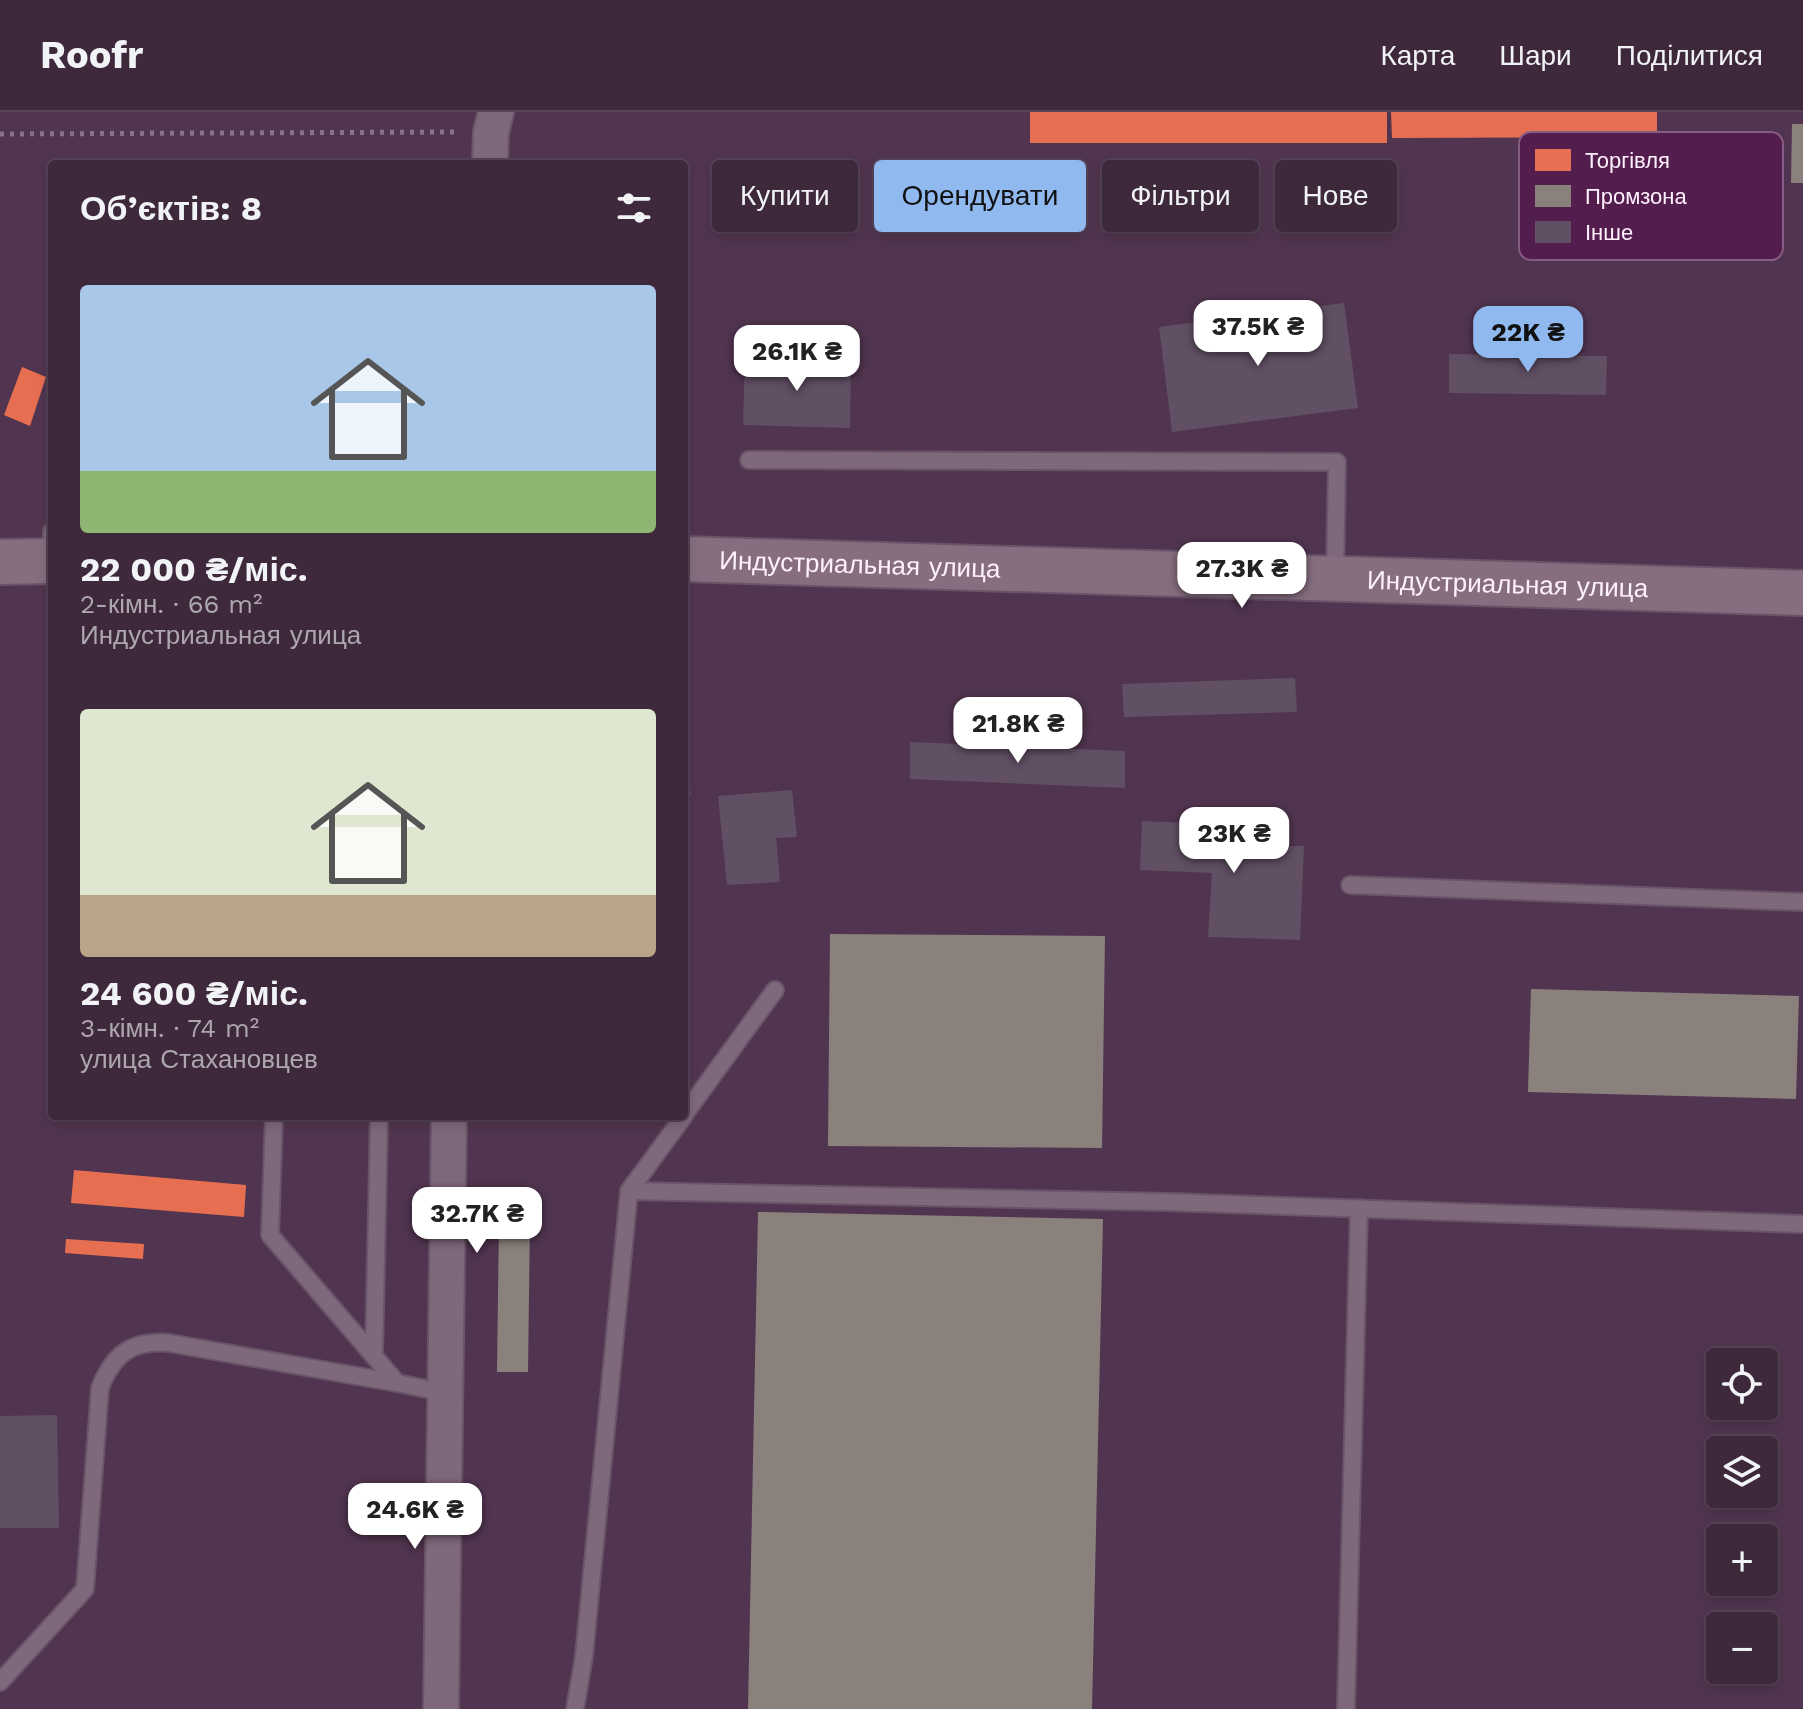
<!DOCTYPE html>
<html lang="uk">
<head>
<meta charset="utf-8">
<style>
  :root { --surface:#3d283c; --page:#483447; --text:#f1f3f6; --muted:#ada6af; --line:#564456; --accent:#90b9f0 }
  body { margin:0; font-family:"Work Sans",sans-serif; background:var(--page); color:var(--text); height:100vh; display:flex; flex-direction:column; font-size:30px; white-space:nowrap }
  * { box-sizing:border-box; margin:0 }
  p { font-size:26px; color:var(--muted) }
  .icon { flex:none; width:44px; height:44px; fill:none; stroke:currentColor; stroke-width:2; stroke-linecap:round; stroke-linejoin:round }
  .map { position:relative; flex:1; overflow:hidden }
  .side { position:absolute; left:48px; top:48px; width:640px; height:960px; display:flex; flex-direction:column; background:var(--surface); border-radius:8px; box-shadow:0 4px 12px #0003,0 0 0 2px var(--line) }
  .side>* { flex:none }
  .banner { position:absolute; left:712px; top:48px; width:760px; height:72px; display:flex; gap:16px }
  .tools { position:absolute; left:1706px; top:1236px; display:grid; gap:16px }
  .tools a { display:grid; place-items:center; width:72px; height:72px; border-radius:8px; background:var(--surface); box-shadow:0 4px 12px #0003,0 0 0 2px var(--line); font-size:40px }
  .price { position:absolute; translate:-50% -68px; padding:0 18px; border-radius:16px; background:#fff; color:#222; font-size:26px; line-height:52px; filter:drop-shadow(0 2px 4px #0008) }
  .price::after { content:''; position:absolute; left:50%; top:48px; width:24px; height:18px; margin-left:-12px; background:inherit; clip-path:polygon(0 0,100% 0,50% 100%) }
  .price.on { background:var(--accent); color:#111 }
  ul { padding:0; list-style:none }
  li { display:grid; align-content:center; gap:16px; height:424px; padding:0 32px }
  li span { display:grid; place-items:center; height:248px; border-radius:8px; color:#555 }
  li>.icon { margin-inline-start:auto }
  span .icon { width:144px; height:144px; fill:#fffc; stroke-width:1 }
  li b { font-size:34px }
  h2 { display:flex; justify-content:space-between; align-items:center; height:96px; padding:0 32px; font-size:34px }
  .tag { padding:0 28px; border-radius:8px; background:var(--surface); box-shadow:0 4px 12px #0003,0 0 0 2px var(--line); font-size:28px; line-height:72px }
  .tag.on { background:var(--accent); color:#111 }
  header { display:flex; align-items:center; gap:48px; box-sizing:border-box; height:112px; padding:0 40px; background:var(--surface); border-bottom:2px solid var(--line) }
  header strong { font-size:38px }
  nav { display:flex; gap:44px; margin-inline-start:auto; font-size:28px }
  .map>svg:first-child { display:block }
  .shops { fill:#e76f51 }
  .industry { fill:#8a817c }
  .building { fill:#614f64 }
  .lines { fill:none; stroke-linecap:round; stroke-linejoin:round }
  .lane-casing { stroke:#695468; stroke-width:20 }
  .street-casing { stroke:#695468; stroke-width:38 }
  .secondary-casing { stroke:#695468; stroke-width:48 }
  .path { stroke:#877385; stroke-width:5; stroke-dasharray:4 6; stroke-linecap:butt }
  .lane { stroke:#7e687c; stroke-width:16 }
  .street { stroke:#7e687c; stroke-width:34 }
  .secondary { stroke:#866e80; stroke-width:44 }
  .labels { text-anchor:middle; stroke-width:8; stroke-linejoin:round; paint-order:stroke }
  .street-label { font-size:26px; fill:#fef0fc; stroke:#531d4e }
  .key { fill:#531d4e; stroke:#865c82; stroke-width:2 }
  .key-label { font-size:22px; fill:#fef0fc }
</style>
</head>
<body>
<header>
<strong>Roofr</strong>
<nav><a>Карта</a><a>Шари</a><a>Поділитися</a></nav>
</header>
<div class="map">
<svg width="1803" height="1597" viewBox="0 0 1803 1597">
  <rect width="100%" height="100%" fill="#513550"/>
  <g class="shops">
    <rect x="1030" y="0" width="357" height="31"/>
    <path d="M1391 0H1657V25L1392 26Z"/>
    <path d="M22 255 46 265 30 314 4 303Z"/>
    <path d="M74 1058 246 1073 244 1105 71 1091Z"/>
    <path d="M66 1127 144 1132 143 1147 65 1141Z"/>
  </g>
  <g class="industry">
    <path d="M1792 12H1803V71H1791Z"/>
    <path d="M830 822 1105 824 1102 1036 828 1034Z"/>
    <path d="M1531 877 1799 884 1796 987 1528 980Z"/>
    <path d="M758 1100 1103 1107 1092 1597H748Z"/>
    <path d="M499 1107H530L528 1260H497Z"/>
  </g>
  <g class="building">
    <path d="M1344 191 1358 296 1172 320 1159 215Z"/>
    <path d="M1449 242 1607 244 1606 283 1449 281Z"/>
    <path d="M745 247 851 249 850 316 743 313Z"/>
    <path d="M1295 566 1297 600 1124 605 1122 572Z"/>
    <path d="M684 607H686L691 684H684Z"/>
    <path d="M910 630 1125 639V676L910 667Z"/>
    <path d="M792 678 797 725 776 726 780 770 727 773 718 684Z"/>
    <path d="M1142 709 1277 715V734H1304L1300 828 1208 825 1212 761 1140 758Z"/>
    <path d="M57 1303 59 1416H0V1304Z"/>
  </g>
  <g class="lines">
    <g class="lane-casing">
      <g id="lane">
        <path d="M749 348 1337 350 1335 465"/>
        <path d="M50 447 52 419"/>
        <path d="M1350 773 1803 790"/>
        <path d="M684 1003 775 878"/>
        <path d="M274 1004 270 1123 397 1271"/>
        <path d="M629 1079 1168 1090 1803 1112"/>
        <path d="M374 1242 379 1004"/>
        <path d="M0 1570 85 1477 100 1276C113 1242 132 1228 169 1231L397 1271 446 1281"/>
        <path d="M575 1597 584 1544 629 1079 684 1004"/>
        <path d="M1346 1597 1359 1096"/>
      </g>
    </g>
    <g class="street-casing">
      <g id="street">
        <path d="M490 52 491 20 496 0"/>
        <path d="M441 1597 449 1004"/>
      </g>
    </g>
    <g class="secondary-casing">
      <g id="secondary">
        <path id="s1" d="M684 447 1803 481"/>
        <path d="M0 450 52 449"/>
      </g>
    </g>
    <path class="path" d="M0 22 455 20"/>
    <use href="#lane" class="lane"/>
    <use href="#street" class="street"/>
    <use href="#secondary" class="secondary"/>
  </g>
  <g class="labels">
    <g class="street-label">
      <text dy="9" stroke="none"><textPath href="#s1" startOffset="176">Индустриальная улица</textPath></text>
      <text dy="9" stroke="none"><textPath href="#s1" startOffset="824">Индустриальная улица</textPath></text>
    </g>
  </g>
  <rect x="1519" y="20" width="264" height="128" rx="12" class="key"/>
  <rect x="1535" y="37" width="36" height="22" fill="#e76f51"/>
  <rect x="1535" y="73" width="36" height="22" fill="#8a817c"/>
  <rect x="1535" y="109" width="36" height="22" fill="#614f64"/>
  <g class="key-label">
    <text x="1585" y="56">Торгівля</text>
    <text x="1585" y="92">Промзона</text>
    <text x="1585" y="128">Інше</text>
  </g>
</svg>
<div class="tools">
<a><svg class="icon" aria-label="locate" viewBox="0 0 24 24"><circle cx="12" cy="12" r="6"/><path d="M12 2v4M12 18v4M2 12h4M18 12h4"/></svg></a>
<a><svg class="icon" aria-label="layers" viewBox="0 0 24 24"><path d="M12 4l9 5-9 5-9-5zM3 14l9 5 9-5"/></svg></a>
<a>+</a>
<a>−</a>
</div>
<b class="price" style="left:1258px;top:256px">37.5K ₴</b>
<b class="price on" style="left:1528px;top:262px">22K ₴</b>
<b class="price" style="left:797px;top:281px">26.1K ₴</b>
<b class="price" style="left:1242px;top:498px">27.3K ₴</b>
<b class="price" style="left:1018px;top:653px">21.8K ₴</b>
<b class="price" style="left:1234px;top:763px">23K ₴</b>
<b class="price" style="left:477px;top:1143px">32.7K ₴</b>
<b class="price" style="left:415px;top:1439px">24.6K ₴</b>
<div class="banner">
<a class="tag">Купити</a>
<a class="tag on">Орендувати</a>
<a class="tag">Фільтри</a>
<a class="tag">Нове</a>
</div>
<section class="side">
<h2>Об’єктів: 8<svg class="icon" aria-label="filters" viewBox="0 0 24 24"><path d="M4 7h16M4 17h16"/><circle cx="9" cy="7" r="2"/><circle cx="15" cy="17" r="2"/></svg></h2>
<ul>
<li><span style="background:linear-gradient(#a9c7e8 75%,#8fb573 0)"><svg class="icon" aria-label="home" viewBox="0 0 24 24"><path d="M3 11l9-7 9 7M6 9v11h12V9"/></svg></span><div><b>22 000 ₴/міс.</b><p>2-кімн. · 66 m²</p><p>Индустриальная улица</p></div></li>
<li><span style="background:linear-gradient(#dfe7d0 75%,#b9a48a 0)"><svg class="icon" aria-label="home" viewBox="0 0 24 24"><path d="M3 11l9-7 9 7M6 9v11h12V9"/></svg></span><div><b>24 600 ₴/міс.</b><p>3-кімн. · 74 m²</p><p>улица Стахановцев</p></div></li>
</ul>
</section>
</div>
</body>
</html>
